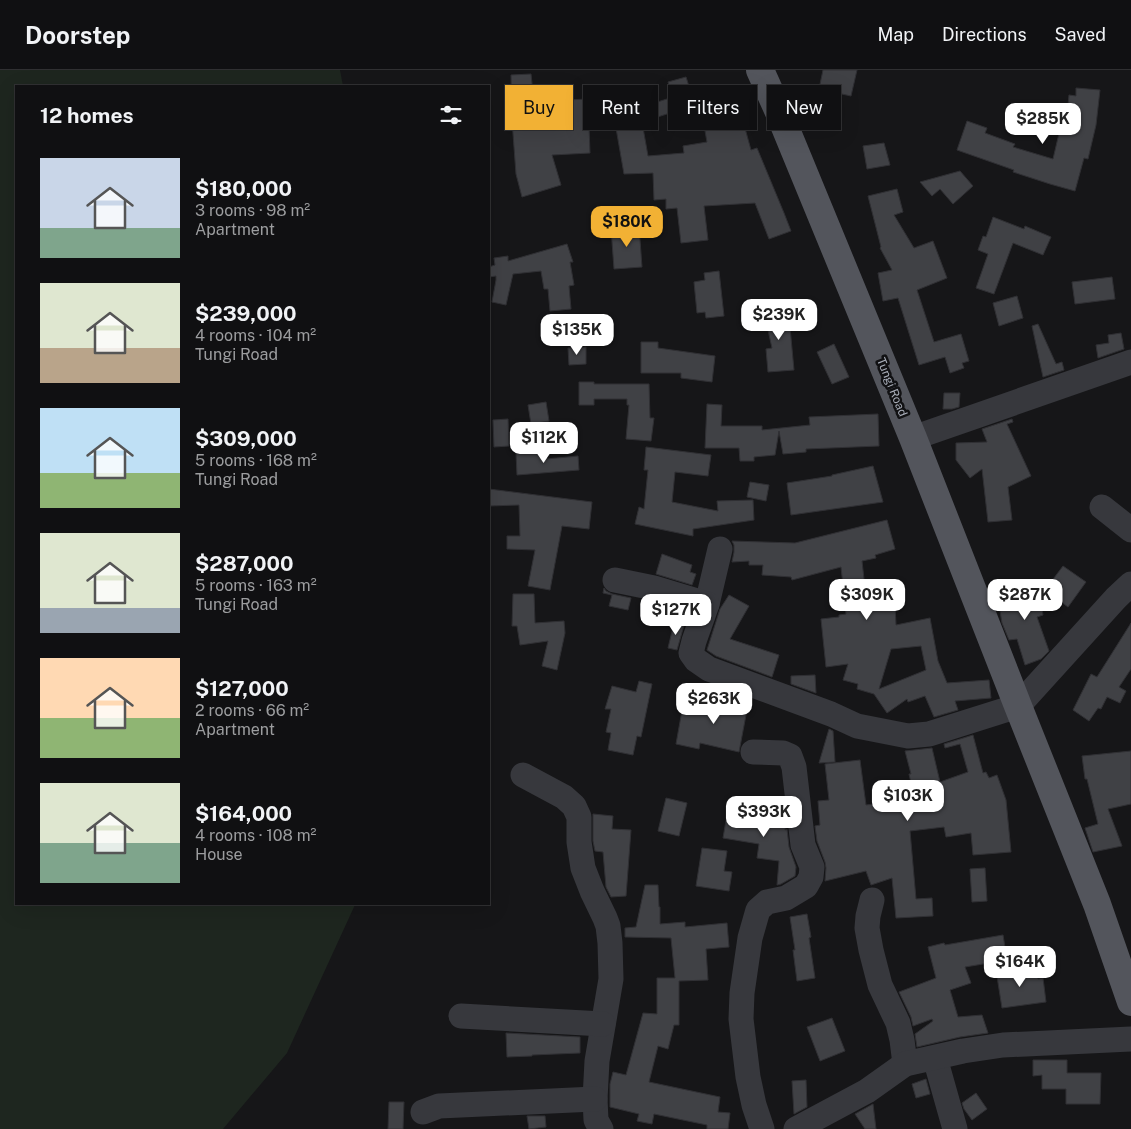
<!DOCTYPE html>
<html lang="en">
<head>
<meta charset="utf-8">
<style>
  :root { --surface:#101012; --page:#19191b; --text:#f1f3f6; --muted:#9c9d9f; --line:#303032; --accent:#f2b134 }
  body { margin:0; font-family:"Public Sans",sans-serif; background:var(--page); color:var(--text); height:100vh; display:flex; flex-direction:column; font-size:19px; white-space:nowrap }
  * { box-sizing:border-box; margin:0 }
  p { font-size:16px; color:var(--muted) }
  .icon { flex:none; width:28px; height:28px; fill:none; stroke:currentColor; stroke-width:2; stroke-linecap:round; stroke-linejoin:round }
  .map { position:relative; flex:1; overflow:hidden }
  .details { position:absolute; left:15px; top:15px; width:475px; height:820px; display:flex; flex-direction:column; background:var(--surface); border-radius:0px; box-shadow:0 5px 20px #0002,0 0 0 1px var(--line) }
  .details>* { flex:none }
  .banner { position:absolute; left:505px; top:15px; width:475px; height:45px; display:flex; gap:10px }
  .price { position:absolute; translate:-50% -42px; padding:0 11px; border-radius:10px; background:#fff; color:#222; font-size:16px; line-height:32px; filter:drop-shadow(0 1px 2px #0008) }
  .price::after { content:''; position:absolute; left:50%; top:30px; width:15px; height:11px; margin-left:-8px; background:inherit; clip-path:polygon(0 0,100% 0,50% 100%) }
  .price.selected { background:var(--accent); color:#111 }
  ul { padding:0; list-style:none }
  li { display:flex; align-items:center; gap:15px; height:125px; padding:0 25px }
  li span { display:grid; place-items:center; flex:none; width:140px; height:100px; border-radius:0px; color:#555 }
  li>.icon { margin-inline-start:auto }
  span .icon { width:60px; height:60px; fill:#fffc; stroke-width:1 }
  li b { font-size:21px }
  h2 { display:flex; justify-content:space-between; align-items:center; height:60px; padding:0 25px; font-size:21px }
  .chip { padding:0 18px; border-radius:0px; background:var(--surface); box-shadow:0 5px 20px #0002,0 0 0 1px var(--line); font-size:18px; line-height:45px }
  .chip.selected { background:var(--accent); color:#111 }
  header { display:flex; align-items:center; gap:30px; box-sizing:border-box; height:70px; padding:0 25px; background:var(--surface); border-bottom:1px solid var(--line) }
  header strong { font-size:24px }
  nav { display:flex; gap:28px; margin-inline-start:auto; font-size:18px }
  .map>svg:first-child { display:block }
  .green { fill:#1e261f }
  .building { fill:#404145; stroke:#303034; fill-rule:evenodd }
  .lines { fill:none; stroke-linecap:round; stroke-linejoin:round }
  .minor { stroke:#37383d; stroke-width:25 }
  .major { stroke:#53555c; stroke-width:28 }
  .labels { text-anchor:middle; stroke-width:5; stroke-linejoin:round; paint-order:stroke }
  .street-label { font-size:12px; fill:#a8adb8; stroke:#111113 }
</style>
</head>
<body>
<header>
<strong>Doorstep</strong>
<nav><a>Map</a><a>Directions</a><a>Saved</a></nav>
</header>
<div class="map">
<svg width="1131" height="1059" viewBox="0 0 1131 1059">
  <rect width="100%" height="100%" fill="#161618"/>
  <path class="green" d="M0 0H340L343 16H16V834H355L354 837 287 983 223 1059H0Z"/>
  <g class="building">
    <path d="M823 0H857L851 26 819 19Z"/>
    <path d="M531 4 533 23 545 22V31L588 29 590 83 552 85 561 115 522 127 516 104 512 50 511 5Z"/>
    <path d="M686 7 695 35 642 52 648 86 684 83 683 76 707 72 705 61 743 51 751 80 757 78 784 143 791 161 769 169 755 133 704 136 708 170 681 173 677 138 666 139V129L654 130 653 103 624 104 613 41 645 36 673 27 668 12Z"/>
    <path d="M1076 18 1100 20 1096 55 1088 89 1084 88 1075 121 1050 114 1013 102 1014 100 957 80 967 51 987 58 985 63 1015 74 1013 77 1053 89 1061 55 1066 56 1069 25 1076 26Z"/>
    <path d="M884 73 890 95 867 99 863 76Z"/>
    <path d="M960 101 973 116 953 134 940 119 932 126 920 112Z"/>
    <path d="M897 119 903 142 894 145 914 178 933 171 947 208 917 220 934 272 961 264 969 291 962 293 964 298 950 303 945 287 919 295 898 228 883 231 878 203 892 200 880 178 881 177 868 126Z"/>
    <path d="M993 147 1024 159 1025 156 1051 167 1043 185 1013 173 994 224 976 218 988 184 978 180 983 166 986 167Z"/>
    <path d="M639 156 642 197 614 199 611 158Z"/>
    <path d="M567 174 573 192H570L574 215 569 216 571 239 550 241 548 219H544L541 201 513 204 506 235 492 232 496 210V206L489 207V197L495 195 494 188 508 186V191Z"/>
    <path d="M719 201 724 246 706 248 705 242 697 243 694 212 705 210 704 203Z"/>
    <path d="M1112 207 1115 229 1075 234 1072 212Z"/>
    <path d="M1017 226 1023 248 999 256 993 233Z"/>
    <path d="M788 236 794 300 768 302 766 279 772 278 764 242Z"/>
    <path d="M1038 254 1056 294 1062 292 1064 300 1043 307 1032 256Z"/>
    <path d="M1121 263 1124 279 1098 288 1096 275 1109 273 1108 265Z"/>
    <path d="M641 272H658V278L715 286 712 312 681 308V303H641Z"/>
    <path d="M834 274 849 307 832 314 817 282Z"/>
    <path d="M586 277V294L569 295 568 278Z"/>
    <path d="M579 312H594V314H649L650 348H654L651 371 626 369 629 335H627V329H594V335H579Z"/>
    <path d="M944 323H960L959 337 952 339H943Z"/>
    <path d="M546 332 549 351 531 354 528 335Z"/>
    <path d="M707 334 722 335 721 356H762V360L810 355 809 347 878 344 879 376 806 379V382L783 384 779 361 775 385 754 387V391H740L739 378H705Z"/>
    <path d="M508 349 509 376 494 377 493 350Z"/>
    <path d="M1012 349 1013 352 1007 354 1031 406 1008 417 1012 450 988 452 982 399 970 408 956 390V373L987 372 982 359Z"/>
    <path d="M646 377 711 385 708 406 675 402 672 432 718 441 717 431 753 430 754 450 693 459V466L635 454 639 437 644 439 648 400H644Z"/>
    <path d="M545 381 546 389 578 386 579 400 517 405 516 383Z"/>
    <path d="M873 396 883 432 791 445 787 413 832 406V405Z"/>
    <path d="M750 412 769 415 766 431 747 427Z"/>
    <path d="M489 419 592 432 589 459 562 456 550 520 528 516 535 480 507 479V466H520L519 435 489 436Z"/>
    <path d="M887 450 895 479 875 485 876 488 862 491 867 536 895 535 896 555 930 548 938 591 947 613 989 610 991 628 955 631 958 640 934 647 925 626 908 632 907 629 887 643 874 624 857 619 858 614 843 610 848 594 826 597 821 549 839 547V545L846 544 841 497 792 510 791 507 762 505 763 495H749V491L732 492 734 482V475L732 471 795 473ZM921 576 926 600 879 619 891 579Z"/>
    <path d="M662 484 692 495 690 502 696 504 692 515 656 504Z"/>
    <path d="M1063 496 1086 512 1068 537 1045 520Z"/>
    <path d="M1038 514 1043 545 1037 547 1049 581 1041 589 1025 595 1017 569 1009 570 1002 553 1000 541 1006 540 1005 515Z"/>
    <path d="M604 518 606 521 612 524 631 528 628 540 609 536 612 525 603 523Z"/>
    <path d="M513 524H534L535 553 564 551 565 563 557 600 542 596 548 571 520 575 517 556H512Z"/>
    <path d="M729 525 749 536 730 569 779 585 772 607 716 586 707 580 720 539Z"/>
    <path d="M674 553 684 555 677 580 668 578Z"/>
    <path d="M1131 553V599L1119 617 1126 621 1120 633 1107 627 1101 639 1098 638 1089 651 1073 640 1091 604 1097 607Z"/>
    <path d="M815 605 816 623 791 614V606Z"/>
    <path d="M639 611 652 614 641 667 637 666 633 685 608 680 611 663 606 662 611 639H605L612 616 636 622Z"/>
    <path d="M731 622 749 629 739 682 700 673 699 679 676 674 683 635 714 641 716 635 728 638Z"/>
    <path d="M829 659 833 661 835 692 819 693Z"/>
    <path d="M973 665 983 703 986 702 989 708 997 705 1006 730 1011 782 973 785 971 763 946 767 944 757 910 761 916 829 932 828 933 846 896 848 892 808 871 815 866 801 825 811 826 798 825 792 817 771 815 756 820 755 818 731 829 730 825 694 860 690 866 735 874 734V736L915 731 909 704H911L905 681 932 678 940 712 968 702 960 674 945 678 944 674Z"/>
    <path d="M1131 681V734L1108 739 1122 776 1093 782 1085 758 1098 754 1087 709H1085L1082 686Z"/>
    <path d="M666 728 687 733 679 766 658 761Z"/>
    <path d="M728 739 760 745 761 740 785 746 786 753 785 760 787 759 789 777 796 797 795 806 781 814 777 815 779 791 757 788 759 774 723 768Z"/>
    <path d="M593 744 613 746 612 759 631 760 626 826 611 827 606 817 603 782 595 781 593 771Z"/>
    <path d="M702 778 727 781 724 801 732 802 729 821 696 816Z"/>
    <path d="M985 798 987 831 972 832 970 799Z"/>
    <path d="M645 815H658L659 837H660V854L685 852V857L727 853 729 877 706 879 708 910 679 911V955H674L668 979 658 976 649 1012 720 1027 718 1042 730 1043 728 1059H707V1055L654 1044 652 1054 637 1051 639 1044 610 1037V1014L613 1002 626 1005 643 943 657 944V908H675L671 868 625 867V858L636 857Z"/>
    <path d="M807 844 811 867 809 868 815 908 797 911 793 880H795L790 847Z"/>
    <path d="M1003 865 1007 890 965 897 971 913 950 920 958 947 982 945 988 963 960 967 917 977 915 964 933 951 932 949 913 956 911 947 899 922 936 908 928 877 944 873 945 875Z"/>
    <path d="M1024 896 1026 905 1037 904 1038 909 1043 908 1046 932 1002 938 996 900Z"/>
    <path d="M832 948 845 981 820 991 807 957Z"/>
    <path d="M506 963 580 967V983L532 985V986L507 987Z"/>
    <path d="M1033 990H1067V1003H1101L1100 1034H1066V1019H1042V1005L1033 1006Z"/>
    <path d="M926 1009 930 1024 916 1028 912 1014Z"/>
    <path d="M806 1010 807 1037 794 1044 792 1011Z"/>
    <path d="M976 1023 987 1039 972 1050 964 1039 962 1033Z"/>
    <path d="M389 1032H404L403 1059H388Z"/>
    <path d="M873 1034 876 1059H865L855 1044Z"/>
    <path d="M527 1046H545L546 1057 529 1059Z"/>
  </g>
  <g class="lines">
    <g class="minor">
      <path d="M913 368 1131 292"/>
      <path d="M1102 437 1131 460"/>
      <path d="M720 479 707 534 694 571 691 583 696 590 709 599 831 644 857 656 908 666 929 664 1018 636 1116 528 1131 514"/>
      <path d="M615 510 654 518 707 534"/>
      <path d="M753 682 783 683 790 686 794 697 803 775 812 797 811 807 806 816 786 828 767 832 758 840 750 868 742 923 741 949 748 1007 754 1035 762 1059"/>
      <path d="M523 705 564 727 574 736 579 747V772L583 798 592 821 605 848 608 856 610 873 611 909 597 991 595 1029 596 1050 601 1059"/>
      <path d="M872 830 868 846 867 858 871 880 880 915 898 953 902 970 905 994"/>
      <path d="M461 946 603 954"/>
      <path d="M935 988 955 1059"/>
      <path d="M423 1042 439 1036 595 1029"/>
      <path d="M796 1059 867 1021 905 994 963 981 1003 975 1131 969"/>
    </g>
    <path class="major" d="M760 0 778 40 913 368 1018 636 1097 834 1131 932"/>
  </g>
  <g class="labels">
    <g class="street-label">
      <text transform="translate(892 317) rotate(68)" y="4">Tungi Road</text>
    </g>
  </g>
</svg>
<b class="price" style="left:1043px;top:75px">$285K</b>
<b class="price selected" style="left:627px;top:178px">$180K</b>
<b class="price" style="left:779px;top:271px">$239K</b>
<b class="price" style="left:577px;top:286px">$135K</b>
<b class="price" style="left:544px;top:394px">$112K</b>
<b class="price" style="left:867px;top:551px">$309K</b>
<b class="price" style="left:1025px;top:551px">$287K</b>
<b class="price" style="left:676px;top:566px">$127K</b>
<b class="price" style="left:714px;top:655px">$263K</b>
<b class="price" style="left:908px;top:752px">$103K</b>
<b class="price" style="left:764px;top:768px">$393K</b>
<b class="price" style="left:1020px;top:918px">$164K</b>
<div class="banner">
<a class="chip selected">Buy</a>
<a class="chip">Rent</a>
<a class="chip">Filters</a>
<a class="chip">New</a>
</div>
<section class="details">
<h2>12 homes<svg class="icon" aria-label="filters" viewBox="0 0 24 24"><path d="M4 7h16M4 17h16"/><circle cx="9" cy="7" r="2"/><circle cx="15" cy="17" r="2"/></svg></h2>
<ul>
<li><span style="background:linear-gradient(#c9d6e8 70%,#7fa58c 0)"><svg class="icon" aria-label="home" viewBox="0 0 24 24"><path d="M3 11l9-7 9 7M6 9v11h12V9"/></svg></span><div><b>$180,000</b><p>3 rooms · 98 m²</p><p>Apartment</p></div></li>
<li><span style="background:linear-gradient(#dfe7d0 65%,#b9a48a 0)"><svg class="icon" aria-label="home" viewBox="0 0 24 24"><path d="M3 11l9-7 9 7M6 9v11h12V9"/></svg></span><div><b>$239,000</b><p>4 rooms · 104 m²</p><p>Tungi Road</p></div></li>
<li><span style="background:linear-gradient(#bfe0f5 65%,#8fb573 0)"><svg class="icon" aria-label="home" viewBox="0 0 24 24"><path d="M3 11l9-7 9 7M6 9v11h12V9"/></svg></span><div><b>$309,000</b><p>5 rooms · 168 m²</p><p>Tungi Road</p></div></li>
<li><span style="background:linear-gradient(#dfe7d0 75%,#9aa5b1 0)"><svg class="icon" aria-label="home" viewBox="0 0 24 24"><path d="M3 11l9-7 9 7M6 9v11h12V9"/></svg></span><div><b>$287,000</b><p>5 rooms · 163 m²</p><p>Tungi Road</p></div></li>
<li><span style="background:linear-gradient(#ffd9b3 60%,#8fb573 0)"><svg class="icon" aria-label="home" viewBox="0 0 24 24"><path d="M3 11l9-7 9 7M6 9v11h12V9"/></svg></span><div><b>$127,000</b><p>2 rooms · 66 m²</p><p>Apartment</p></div></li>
<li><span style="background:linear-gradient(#dfe7d0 60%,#7fa58c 0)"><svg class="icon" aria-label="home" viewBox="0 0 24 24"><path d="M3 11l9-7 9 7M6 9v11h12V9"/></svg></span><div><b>$164,000</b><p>4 rooms · 108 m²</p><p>House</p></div></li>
</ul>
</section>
</div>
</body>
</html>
